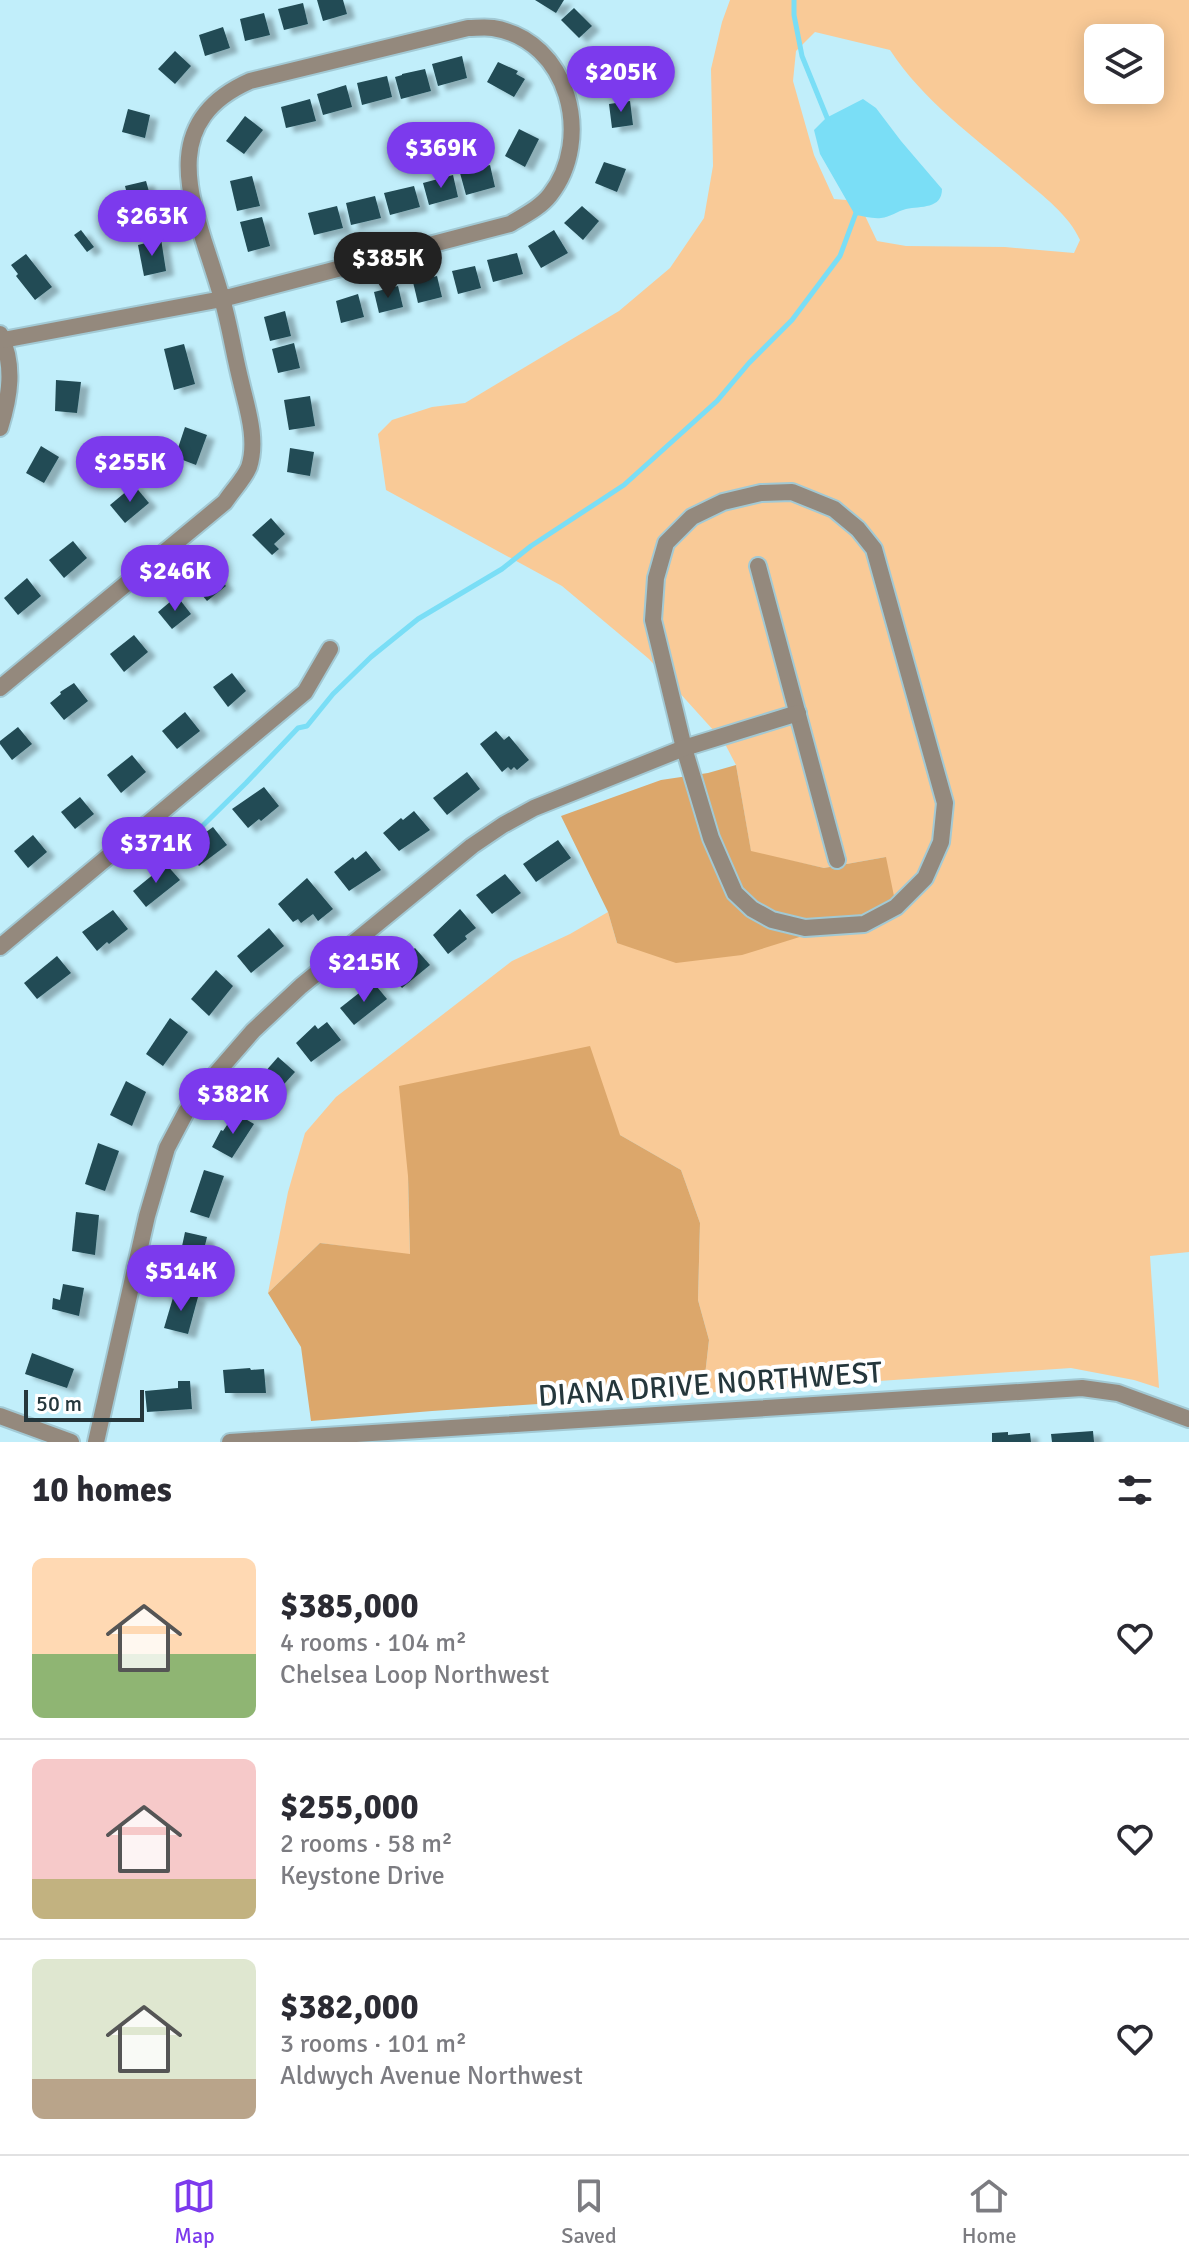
<!DOCTYPE html>
<html lang="en">
<head>
<meta charset="utf-8">
<style>
  :root { --surface:#fff; --page:#f7f7f7; --text:#2b2b33; --muted:#7c7c81; --line:#e1e1e2; --accent:#7c3aed }
  body { margin:0; font-family:Signika,sans-serif; background:var(--page); color:var(--text); height:100vh; display:flex; flex-direction:column; font-size:30px; white-space:nowrap }
  * { box-sizing:border-box; margin:0 }
  p { font-size:26px; color:var(--muted) }
  .icon { flex:none; width:44px; height:44px; fill:none; stroke:currentColor; stroke-width:2; stroke-linecap:round; stroke-linejoin:round }
  .map { position:relative; height:1442px; overflow:hidden }
  .side { display:flex; flex-direction:column; background:var(--surface); flex:1 }
  .side>* { flex:none }
  .tools { position:absolute; left:1084px; top:24px; display:grid; gap:16px }
  .tools a { display:grid; place-items:center; width:80px; height:80px; border-radius:12px; background:var(--surface); box-shadow:0 4px 20px #0003; font-size:40px }
  .scale { position:absolute; left:24px; bottom:20px; width:120px; box-sizing:border-box; padding-left:8px; border:4px solid #25373c; border-top:0; font-size:22px; line-height:28px; white-space:nowrap; color:#25373c; -webkit-text-stroke:6px #fff; paint-order:stroke }
  .price { position:absolute; translate:-50% -68px; padding:0 18px; border-radius:28px; background:var(--accent); color:#fff; font-size:26px; line-height:52px; filter:drop-shadow(0 2px 4px #0008) }
  .price::after { content:''; position:absolute; left:50%; top:48px; width:24px; height:18px; margin-left:-12px; background:inherit; clip-path:polygon(0 0,100% 0,50% 100%) }
  .price.selected { background:#222; color:#fff }
  ul { padding:0; list-style:none }
  li { display:flex; align-items:center; gap:24px; height:200px; padding:0 32px }
  li+li { border-top:2px solid var(--line) }
  li span { display:grid; place-items:center; flex:none; width:224px; height:160px; border-radius:12px; color:#555 }
  li>.icon { margin-inline-start:auto }
  span .icon { width:96px; height:96px; fill:#fffc; stroke-width:1 }
  li b { font-size:34px }
  h2 { display:flex; justify-content:space-between; align-items:center; height:96px; padding:0 32px; font-size:34px }
  .tab-bar { display:flex; justify-content:space-around; align-items:center; height:112px; border-top:2px solid var(--line); background:var(--surface); font-size:22px; color:var(--muted) }
  .tab-bar a { display:grid; justify-items:center; gap:4px }
  .tab-bar .selected { color:var(--accent) }
  .map>svg:first-child { display:block }
  .green { fill:#f9ca97; fill-rule:evenodd }
  .forest { fill:#dca76b }
  .water { fill:#7adef6 }
  .lines { fill:none; stroke-linecap:round; stroke-linejoin:round }
  .stream { stroke:#7adef6; stroke-width:5 }
  .building { fill:#214b54; filter:url(#shadow) }
  .minor-casing { stroke:#a2c9d4; stroke-width:20 }
  .minor { stroke:#94897d; stroke-width:16 }
  .labels { text-anchor:middle; stroke-width:8; stroke-linejoin:round; paint-order:stroke }
  .street-label { font-size:30px; fill:#25373c; stroke:#fff }
</style>
</head>
<body>
<div class="map">
<svg width="1189" height="1442" viewBox="0 0 1189 1442">
  <defs>
    <filter id="shadow"><feDropShadow dx="8" dy="4.5" stdDeviation="2" flood-color="#0004"/></filter>
  </defs>
  <rect width="100%" height="100%" fill="#c1eefa"/>
  <path class="green" d="M730 0H1189V1252L1150 1256 1159 1388 1134 1380 1071 1368 703 1393 709 1340 698 1300 700 1223 681 1170 620 1135 408 1176 410 1255 320 1243 268 1293 288 1192 305 1133 336 1097 512 961 570 934 608 912 617 943 886 857 824 868 751 852 736 765 724 742 649 659 562 586 386 490 378 434 392 420 432 407 465 403 619 311 670 268 704 218 713 166 711 69 722 22ZM815 32 890 50C924 102 976 138 1022 178 1043 196 1069 215 1080 240L1074 253 1005 247 906 246 877 241 858 201 834 199 814 155 793 81 796 51ZM1098 38H1150V90H1098Z"/>
  <g class="forest">
    <path d="M736 765 751 851 824 868 886 857 895 901 838 925 742 955 676 963 617 943 608 912 561 816 661 780 708 773Z"/>
    <path d="M590 1046 620 1135 681 1170 700 1223 698 1300 709 1340 703 1393 432 1411 311 1421 301 1347 268 1293 320 1243 410 1254 408 1176 399 1086Z"/>
  </g>
  <path class="water" d="M863 99 876 108 901 141 942 189C942 209 921 206 906 209 898 211 890 217 881 218 873 219 863 216 855 215L820 154 814 130 826 118Z"/>
  <g class="lines">
    <g class="stream">
      <path d="M794 0V15L802 56 828 120"/>
      <path d="M168 860 246 783 298 728 307 726 333 694 371 657 418 619 502 569 531 546 624 485 717 401 749 363 792 320 840 256 857 210"/>
    </g>
  </g>
  <g class="building">
    <path d="M317 0H343L347 14 323 21Z"/>
    <path d="M535 0H564L556 13Z"/>
    <path d="M303 3 308 24 284 30 278 9Z"/>
    <path d="M574 8 592 26 579 38 561 20Z"/>
    <path d="M264 13 270 35 245 41 240 19Z"/>
    <path d="M223 27 230 48 205 56 199 35Z"/>
    <path d="M611 46 621 68 602 77 591 56Z"/>
    <path d="M175 51 191 66 175 84 158 69Z"/>
    <path d="M462 56 467 78 438 86 432 64Z"/>
    <path d="M498 62 518 71 516 74 525 79 514 97 487 82Z"/>
    <path d="M425 69 431 91 401 99 395 77 402 75V74Z"/>
    <path d="M387 76 392 97 362 105 357 83Z"/>
    <path d="M346 85 352 107 323 115 317 94Z"/>
    <path d="M310 99 316 121 286 128 281 107Z"/>
    <path d="M630 101 633 125 612 128 609 104Z"/>
    <path d="M128 109 150 115 145 138 122 132Z"/>
    <path d="M245 116 263 130 244 154 226 141Z"/>
    <path d="M519 129 539 139 525 167 505 156Z"/>
    <path d="M604 162 626 169 617 192 595 183Z"/>
    <path d="M490 165 495 187 466 195 460 173Z"/>
    <path d="M453 175 458 197 429 205 423 183Z"/>
    <path d="M252 176 260 206 237 211 230 181Z"/>
    <path d="M146 181 156 216 134 222 125 186Z"/>
    <path d="M414 186 420 207 390 215 384 193Z"/>
    <path d="M375 196 381 218 351 225 346 203Z"/>
    <path d="M337 206 343 228 314 235 308 213Z"/>
    <path d="M582 206 599 221 583 240 564 223Z"/>
    <path d="M262 217 270 246 248 252 240 222Z"/>
    <path d="M81 230 94 247 87 252 74 235Z"/>
    <path d="M554 230 568 253 541 268 528 246Z"/>
    <path d="M161 239 166 271 144 276 138 245Z"/>
    <path d="M517 253 523 274 493 282 487 260Z"/>
    <path d="M26 254 52 287 35 300 16 276 18 274 11 265Z"/>
    <path d="M475 266 481 288 458 294 452 271Z"/>
    <path d="M437 276 442 297 418 303 413 282Z"/>
    <path d="M398 286 403 307 379 313 374 292Z"/>
    <path d="M358 294 364 317 341 323 336 301Z"/>
    <path d="M285 311 291 336 270 341 264 317Z"/>
    <path d="M294 343 300 368 278 373 272 349Z"/>
    <path d="M184 344 195 384 174 390 164 349Z"/>
    <path d="M56 380 81 382 77 413 55 411Z"/>
    <path d="M310 396 315 426 289 430 284 400Z"/>
    <path d="M185 427 207 435 196 465 175 457Z"/>
    <path d="M41 446 59 457 44 483 26 473Z"/>
    <path d="M290 448 314 452 310 476 287 472Z"/>
    <path d="M134 485 149 503 125 523 110 505Z"/>
    <path d="M271 518 285 534 274 544 279 549 272 555 252 535Z"/>
    <path d="M73 541 87 558 64 578 49 560Z"/>
    <path d="M212 569 226 586 207 601 193 584Z"/>
    <path d="M27 578 41 596 18 615 4 598Z"/>
    <path d="M177 596 191 614 172 629 158 612Z"/>
    <path d="M134 635 148 652 124 672 110 654Z"/>
    <path d="M232 673 246 691 228 707 213 687Z"/>
    <path d="M74 683 88 701 64 720 50 703 61 694 60 692Z"/>
    <path d="M185 712 200 731 177 749 162 731Z"/>
    <path d="M18 727 32 744 12 760 0 744V741Z"/>
    <path d="M496 731 504 740 509 736 529 760 517 770 514 767 511 770 508 767 502 772 480 744Z"/>
    <path d="M132 755 146 772 121 793 107 775Z"/>
    <path d="M467 772 480 789 447 815 433 798Z"/>
    <path d="M264 787 279 806 261 821 259 819 248 828 232 809Z"/>
    <path d="M80 797 94 814 75 829 61 812Z"/>
    <path d="M414 811 430 830 399 851 383 833 401 818 403 820Z"/>
    <path d="M213 827 227 845 199 866 184 848Z"/>
    <path d="M33 835 47 852 28 868 14 851Z"/>
    <path d="M558 840 571 858 536 882 523 864Z"/>
    <path d="M366 851 381 870 349 891 334 872 353 857 355 860Z"/>
    <path d="M166 864 180 880 146 907 133 891Z"/>
    <path d="M505 874 521 893 492 914 476 895Z"/>
    <path d="M307 878 333 909 318 921 313 914 301 923 298 919 293 922 278 904Z"/>
    <path d="M460 909 476 928 465 936 467 939 448 954 433 935Z"/>
    <path d="M113 910 128 929 109 944 107 942 97 951 82 932Z"/>
    <path d="M269 928 284 946 251 973 237 956Z"/>
    <path d="M415 948 430 965 402 988 387 971Z"/>
    <path d="M57 956 71 973 37 999 24 983Z"/>
    <path d="M216 970 233 986 209 1016 191 999Z"/>
    <path d="M373 982 387 999 354 1025 340 1008Z"/>
    <path d="M170 1018 188 1032 163 1066 146 1054Z"/>
    <path d="M327 1022 341 1040 311 1062 296 1043 315 1025 318 1029Z"/>
    <path d="M278 1057 295 1072 266 1104 250 1089Z"/>
    <path d="M126 1081 146 1092 132 1126 110 1115Z"/>
    <path d="M235 1113 254 1124 232 1158 212 1147 221 1130 223 1131Z"/>
    <path d="M98 1143 119 1151 105 1191 85 1184Z"/>
    <path d="M204 1170 224 1176 209 1218 190 1212Z"/>
    <path d="M76 1212 99 1215 95 1255 72 1251Z"/>
    <path d="M185 1232 207 1237 197 1279 176 1275Z"/>
    <path d="M63 1284 84 1288 79 1316 52 1309 53 1298 60 1300Z"/>
    <path d="M175 1291 198 1297 188 1334 164 1328Z"/>
    <path d="M32 1353 74 1369 67 1388 25 1374Z"/>
    <path d="M250 1368 251 1370 264 1369 266 1393H225L223 1370Z"/>
    <path d="M178 1381H190L192 1409 147 1412 145 1391 178 1388Z"/>
    <path d="M1093 1431 1094 1442H1052L1051 1434Z"/>
    <path d="M1008 1432V1435L1030 1433 1031 1442H992V1433Z"/>
  </g>
  <g class="lines">
    <g class="minor-casing">
      <g id="minor">
        <path d="M0 334C15 365 10 396 0 428"/>
        <path d="M792 492 834 509 858 529 874 549 945 803 941 842 925 878 896 907 864 924 805 928 772 920 752 909 735 893 711 838 684 748 653 620 656 578 666 543 692 517 723 502 761 493Z"/>
        <path d="M758 566 837 860"/>
        <path d="M0 688 225 502C232 491 244 479 249 467 258 440 247 408 241 382 234 355 230 326 222 299 201 220 146 127 250 81L468 28C476 28 485 27 493 28 569 40 594 139 550 195 540 208 523 216 510 224L222 299 3 340"/>
        <path d="M0 947 305 692 330 649"/>
        <path d="M0 1416 71 1442"/>
        <path d="M96 1442 147 1216 167 1148 186 1112 213 1077 253 1031 301 986 472 846 503 825 534 808 684 748 798 713"/>
        <path d="M230 1442 1082 1388 1118 1393 1189 1419"/>
      </g>
    </g>
    <use href="#minor" class="minor"/>
  </g>
  <g class="labels">
    <g class="street-label">
      <text transform="translate(710 1384) rotate(-4)" y="10">DIANA DRIVE NORTHWEST</text>
    </g>
  </g>
</svg>
<div class="tools">
<a><svg class="icon" aria-label="layers" viewBox="0 0 24 24"><path d="M12 4l9 5-9 5-9-5zM3 14l9 5 9-5"/></svg></a>
</div>
<div class="scale">50 m</div>
<b class="price" style="left:621px;top:114px">$205K</b>
<b class="price" style="left:441px;top:190px">$369K</b>
<b class="price" style="left:152px;top:258px">$263K</b>
<b class="price selected" style="left:388px;top:300px">$385K</b>
<b class="price" style="left:130px;top:504px">$255K</b>
<b class="price" style="left:175px;top:613px">$246K</b>
<b class="price" style="left:156px;top:885px">$371K</b>
<b class="price" style="left:364px;top:1004px">$215K</b>
<b class="price" style="left:233px;top:1136px">$382K</b>
<b class="price" style="left:181px;top:1313px">$514K</b>
</div>
<section class="side">
<h2>10 homes<svg class="icon" aria-label="filters" viewBox="0 0 24 24"><path d="M4 7h16M4 17h16"/><circle cx="9" cy="7" r="2"/><circle cx="15" cy="17" r="2"/></svg></h2>
<ul>
<li><span style="background:linear-gradient(#ffd9b3 60%,#8fb573 0)"><svg class="icon" aria-label="home" viewBox="0 0 24 24"><path d="M3 11l9-7 9 7M6 9v11h12V9"/></svg></span><div><b>$385,000</b><p>4 rooms · 104 m²</p><p>Chelsea Loop Northwest</p></div><svg class="icon" aria-label="heart" viewBox="0 0 24 24"><path d="M12 20l-8-8c-3-5 5-10 8-4 3-6 11-1 8 4z"/></svg></li>
<li><span style="background:linear-gradient(#f6c9c9 75%,#c2b280 0)"><svg class="icon" aria-label="home" viewBox="0 0 24 24"><path d="M3 11l9-7 9 7M6 9v11h12V9"/></svg></span><div><b>$255,000</b><p>2 rooms · 58 m²</p><p>Keystone Drive</p></div><svg class="icon" aria-label="heart" viewBox="0 0 24 24"><path d="M12 20l-8-8c-3-5 5-10 8-4 3-6 11-1 8 4z"/></svg></li>
<li><span style="background:linear-gradient(#dfe7d0 75%,#b9a48a 0)"><svg class="icon" aria-label="home" viewBox="0 0 24 24"><path d="M3 11l9-7 9 7M6 9v11h12V9"/></svg></span><div><b>$382,000</b><p>3 rooms · 101 m²</p><p>Aldwych Avenue Northwest</p></div><svg class="icon" aria-label="heart" viewBox="0 0 24 24"><path d="M12 20l-8-8c-3-5 5-10 8-4 3-6 11-1 8 4z"/></svg></li>
</ul>
</section>
<nav class="tab-bar">
<a class="selected"><svg class="icon" aria-label="map" viewBox="0 0 24 24"><path d="M3 6l6-2 6 2 6-2v14l-6 2-6-2-6 2zM9 4v14M15 6v14"/></svg>Map</a>
<a><svg class="icon" aria-label="saved" viewBox="0 0 24 24"><path d="M7 4h10v16l-5-4-5 4z"/></svg>Saved</a>
<a><svg class="icon" aria-label="home" viewBox="0 0 24 24"><path d="M3 11l9-7 9 7M6 9v11h12V9"/></svg>Home</a>
</nav>
</body>
</html>
